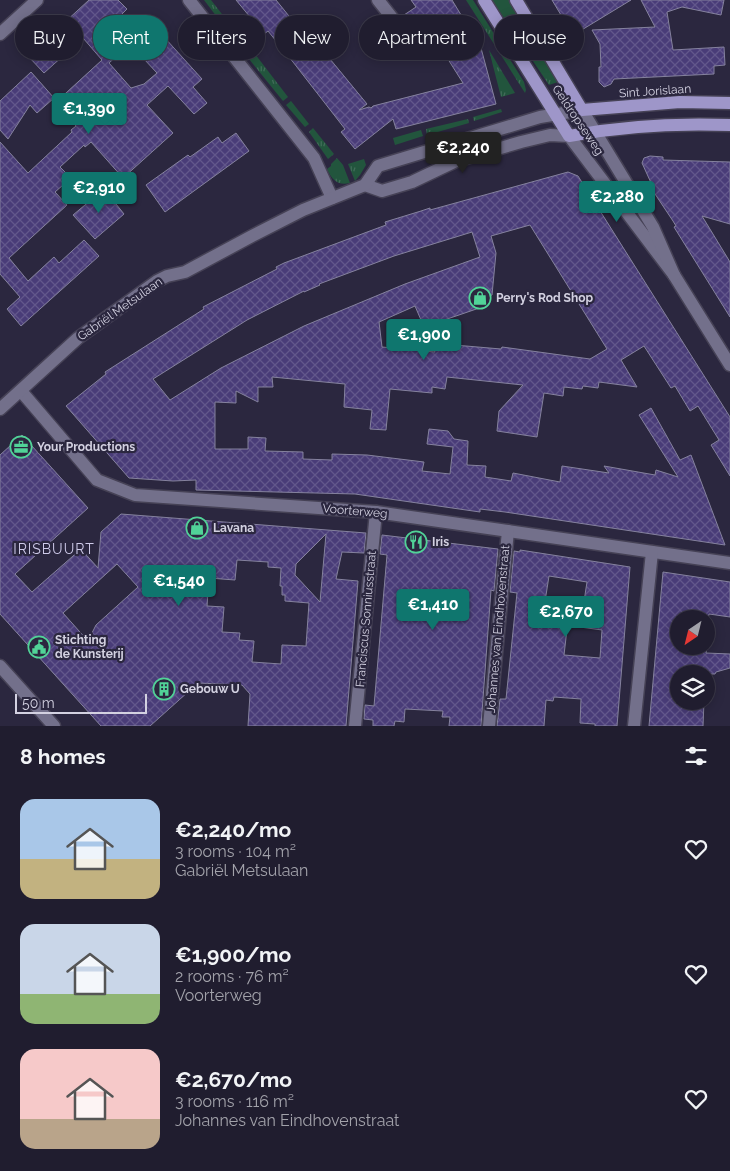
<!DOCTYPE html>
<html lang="en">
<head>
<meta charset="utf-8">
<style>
  :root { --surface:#201d2f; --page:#282637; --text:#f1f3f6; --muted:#a2a2aa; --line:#3d3b4b; --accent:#0f766e }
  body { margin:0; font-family:Raleway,sans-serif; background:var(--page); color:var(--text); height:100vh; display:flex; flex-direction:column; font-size:19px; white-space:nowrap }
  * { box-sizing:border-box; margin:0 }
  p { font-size:16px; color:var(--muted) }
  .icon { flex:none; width:28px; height:28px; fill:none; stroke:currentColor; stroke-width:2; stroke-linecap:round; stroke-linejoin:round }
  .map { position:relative; height:726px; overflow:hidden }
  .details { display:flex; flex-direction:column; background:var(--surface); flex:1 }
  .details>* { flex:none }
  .guide { position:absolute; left:15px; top:15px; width:700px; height:45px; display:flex; gap:10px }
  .needle { width:32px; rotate:215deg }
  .fabs { position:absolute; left:670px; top:610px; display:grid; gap:10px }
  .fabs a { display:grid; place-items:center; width:45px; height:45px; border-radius:50%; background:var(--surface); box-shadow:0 2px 12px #0003,0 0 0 1px var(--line); font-size:25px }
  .scale { position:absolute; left:15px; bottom:12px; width:132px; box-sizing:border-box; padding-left:5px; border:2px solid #d3d1e1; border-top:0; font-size:14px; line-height:18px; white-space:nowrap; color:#d3d1e1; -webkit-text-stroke:4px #2b273f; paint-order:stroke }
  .price { position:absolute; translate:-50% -42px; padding:0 11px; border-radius:5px; background:var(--accent); color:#fff; font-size:16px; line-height:32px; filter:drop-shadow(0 1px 2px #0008) }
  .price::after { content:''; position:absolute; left:50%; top:30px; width:15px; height:11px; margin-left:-8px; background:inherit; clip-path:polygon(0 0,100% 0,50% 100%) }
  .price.on { background:#222; color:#fff }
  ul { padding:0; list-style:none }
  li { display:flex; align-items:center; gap:15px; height:125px; padding:0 20px }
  li span { display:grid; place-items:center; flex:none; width:140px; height:100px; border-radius:15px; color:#555 }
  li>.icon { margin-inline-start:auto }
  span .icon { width:60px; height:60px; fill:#fffc; stroke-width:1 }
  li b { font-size:21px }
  h2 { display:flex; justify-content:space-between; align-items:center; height:60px; padding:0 20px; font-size:21px }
  .pill { padding:0 18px; border-radius:22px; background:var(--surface); box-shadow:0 2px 12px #0003,0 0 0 1px var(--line); font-size:18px; line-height:45px }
  .pill.on { background:var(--accent); color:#fff }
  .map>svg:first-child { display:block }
  .grass { fill:url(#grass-tufts) }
  .building { fill:url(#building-cross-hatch); stroke:#85829e; fill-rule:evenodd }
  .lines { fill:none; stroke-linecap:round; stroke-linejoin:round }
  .minor-casing { stroke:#464256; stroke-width:15 }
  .major-casing { stroke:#464256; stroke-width:15 }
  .minor { stroke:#73708b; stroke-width:12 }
  .major { stroke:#9e96c9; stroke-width:12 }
  .labels { text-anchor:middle; stroke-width:4.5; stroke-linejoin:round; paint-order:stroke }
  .street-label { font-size:12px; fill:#d3d1e1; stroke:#2b273f }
  .poi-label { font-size:12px; font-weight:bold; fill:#d3d1e1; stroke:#2b273f; text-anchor:start }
  .neighbourhood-label { font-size:14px; letter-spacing:1px; fill:#cfcbea; stroke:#2b273f }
</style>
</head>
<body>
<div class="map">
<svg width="730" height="726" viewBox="0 0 730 726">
  <defs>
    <pattern id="grass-tufts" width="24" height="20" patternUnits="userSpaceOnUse" patternTransform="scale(1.25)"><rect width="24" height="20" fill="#22553d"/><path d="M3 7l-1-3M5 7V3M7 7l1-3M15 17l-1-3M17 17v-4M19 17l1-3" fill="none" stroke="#416c59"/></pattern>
    <pattern id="building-cross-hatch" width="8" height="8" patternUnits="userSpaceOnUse" patternTransform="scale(1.25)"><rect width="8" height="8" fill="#493c78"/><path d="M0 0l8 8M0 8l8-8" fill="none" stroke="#62578b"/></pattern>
  </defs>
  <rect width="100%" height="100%" fill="#2b273f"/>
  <g class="grass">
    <path d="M204 0H211L225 18 220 21Z"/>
    <path d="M466 0H473L524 82 526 90 525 93Z"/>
    <path d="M492 0H509L555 74 558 82 549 85Z"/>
    <path d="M228 21 251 51 247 55 223 25Z"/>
    <path d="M489 50 515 93 501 97Z"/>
    <path d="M255 54 288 97 283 101 249 59Z"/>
    <path d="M291 101 309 124 305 127 286 105Z"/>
    <path d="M501 109 502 112 474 121 473 117Z"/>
    <path d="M468 119 469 123 427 135 426 129Z"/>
    <path d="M313 128 334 154 328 159 309 132Z"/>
    <path d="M421 130 423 136 395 145 393 138Z"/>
    <path d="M337 158 343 165 350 183C338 186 332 180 327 169L331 166V164Z"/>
    <path d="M364 159 366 165 360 175 355 181 348 164Z"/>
  </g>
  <g class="building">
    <path d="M89 0H118L127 9 122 14 143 38 155 27 202 79 193 87 207 103 194 114 168 86 147 105 173 133 123 178 91 142 85 147 84 145 60 167 71 178 55 192 67 205 9 258 28 281 54 257 59 263 84 240 99 256 21 326 7 309 20 297 0 274V142L28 173 72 132 71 130 76 126 55 103 102 60 83 38 44 73 28 56ZM130 44 157 73 144 84 131 88 109 63Z"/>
    <path d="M236 0H276L293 21 300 15 326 49 324 50 331 58 330 59 367 104 359 110 369 107 371 108 373 106 463 83 427 26 416 34 404 15 416 7 411 0H452L481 48 496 104 396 129 393 119 355 149 341 132 345 129 293 62 268 31 264 34Z"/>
    <path d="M552 0H631L575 34 572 29 570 30Z"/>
    <path d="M641 0H724L721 15 682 7 667 12 673 50 724 47 725 65 714 66V74L614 79 611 84 604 87 599 82V67H601L600 44 592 30 655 27Z"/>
    <path d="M31 72 54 98 37 113 30 105 8 139 0 130V101Z"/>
    <path d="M236 133 249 151 165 212 146 185 188 155 190 157 218 137 222 143Z"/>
    <path d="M650 156 663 157V160L730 162V224L702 216 730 262V317L674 227 676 226 673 221 649 185H652L642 163 644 158Z"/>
    <path d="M568 172 578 176 730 417V476L711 445 719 440 698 406 690 411 675 386 671 388 644 346 621 360 637 387 599 382 598 388 583 386 582 389 564 387 563 396 544 393 537 437 497 431 499 411 523 385 447 377 445 389 432 387V393L390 389 386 430 370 429 372 410 344 407 345 384 272 377 273 387H258V402L236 391V403L215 402V449H248V437L266 438 265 451 303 452V459L332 460V454L367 455 424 462 422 471 450 474 453 447 427 444 429 429 448 431 454 439 468 441 467 465 486 466 485 477 511 481 513 473 560 482 562 466 609 473 604 466 655 475 656 470 678 477 639 415 651 408 680 460 691 455 725 545 505 512 480 509V512L355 494 196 490V480L173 481 129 478 66 406 106 374 105 372 204 309 203 307 277 269 276 267 284 263 386 225 385 222 421 211 430 208V210ZM530 225 607 349 590 359 502 347 501 349 431 343 435 352 382 347 379 322 415 306 424 327 488 305 485 297 492 295 496 253 491 236ZM472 232 480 257 405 284 304 326 221 368 170 400 153 379 247 320 304 291V292L320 285 319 284 394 256Z"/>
    <path d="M104 189 124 214 95 239 73 215Z"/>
    <path d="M22 435 88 508 15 574 32 592 81 549 98 568 101 532 121 514 366 533 364 553 342 552 336 579 358 581 346 726H248L250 694 242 685 198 683 150 726H101L0 614V455ZM326 534 320 602 295 575 296 564ZM237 560 268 562V567L281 568 280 586H282V595H285V601L309 603 306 646 282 645 281 664 252 662 254 641 239 640 240 633 222 632 224 607 207 606 209 578 235 580ZM117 564 138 587 96 625 88 641 63 613Z"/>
    <path d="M382 535 498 549 494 591 491 590 481 726H449L450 717H442L443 711 405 709 404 722 395 721 394 726H373V720L364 719 365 705 374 706 387 555 380 554Z"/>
    <path d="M520 550 630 567 617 726H595V724L580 723 581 699 554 697 553 701 546 700 544 726H497L500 699H506L517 593 510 592 514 551 520 552ZM549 576 587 582 580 627 602 630 600 658 564 655 569 612 544 608Z"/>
    <path d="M663 572 730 582V617L709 614 708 619H679V646H707L706 653 730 654V668L716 672 715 674H679V701H704L703 726H649Z"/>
  </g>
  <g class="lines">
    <g class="minor-casing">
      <g id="minor">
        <path d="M189 0 314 158 332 198"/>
        <path d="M378 0 420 53"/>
        <path d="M0 34 37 0"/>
        <path d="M365 185 382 191 412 182 456 161 521 142 550 135 569 136 674 275 730 365"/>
        <path d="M21 391 97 480 135 495 376 512 730 563"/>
        <path d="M0 409 78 338 157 281 167 276 185 272 252 236 303 210 365 185 378 166 540 117 582 110 653 227 674 275"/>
        <path d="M0 666 54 726"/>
        <path d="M355 726 376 512"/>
        <path d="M489 726 508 531"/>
        <path d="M634 726 652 552"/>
      </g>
    </g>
    <g class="major-casing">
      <g id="major">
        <path d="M484 0 569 136C622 126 676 123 730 125"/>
        <path d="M516 0 582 110 680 102 730 103"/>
      </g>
    </g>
    <use href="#minor" class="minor"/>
    <use href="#major" class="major"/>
  </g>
  <defs>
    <g id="shop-ring" transform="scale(1.125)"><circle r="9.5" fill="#2b273f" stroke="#51d398" stroke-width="1.5"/><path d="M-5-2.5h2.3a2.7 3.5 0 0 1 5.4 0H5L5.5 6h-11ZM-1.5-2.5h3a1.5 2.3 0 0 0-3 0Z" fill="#51d398"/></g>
    <g id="office-ring" transform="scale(1.125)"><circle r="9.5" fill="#2b273f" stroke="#51d398" stroke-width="1.5"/><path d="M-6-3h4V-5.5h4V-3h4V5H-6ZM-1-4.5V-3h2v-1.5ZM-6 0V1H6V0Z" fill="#51d398"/></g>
    <g id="restaurant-ring" transform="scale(1.125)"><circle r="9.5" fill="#2b273f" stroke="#51d398" stroke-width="1.5"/><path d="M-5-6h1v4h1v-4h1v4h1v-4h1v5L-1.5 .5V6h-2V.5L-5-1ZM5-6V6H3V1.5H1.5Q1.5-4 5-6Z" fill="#51d398"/></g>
    <g id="civic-ring" transform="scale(1.125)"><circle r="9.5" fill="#2b273f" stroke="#51d398" stroke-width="1.5"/><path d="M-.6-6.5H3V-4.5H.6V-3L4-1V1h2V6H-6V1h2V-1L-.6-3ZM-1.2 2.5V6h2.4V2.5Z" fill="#51d398"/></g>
    <g id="building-ring" transform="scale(1.125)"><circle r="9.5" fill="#2b273f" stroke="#51d398" stroke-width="1.5"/><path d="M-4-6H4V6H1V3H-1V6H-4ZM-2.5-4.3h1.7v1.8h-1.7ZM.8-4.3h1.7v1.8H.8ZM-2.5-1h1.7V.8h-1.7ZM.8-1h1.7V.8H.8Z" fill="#51d398"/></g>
  </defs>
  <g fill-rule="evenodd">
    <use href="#shop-ring" x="480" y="298"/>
    <use href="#office-ring" x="21" y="447"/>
    <use href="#shop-ring" x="197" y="528"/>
    <use href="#restaurant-ring" x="416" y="542"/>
    <use href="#civic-ring" x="39" y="647"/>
    <use href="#building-ring" x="164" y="689"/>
  </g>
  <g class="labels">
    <g class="street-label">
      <text transform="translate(655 91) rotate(-4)" y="4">Sint Jorislaan</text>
      <text transform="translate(578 120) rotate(56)" y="4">Geldropseweg</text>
      <text transform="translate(120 309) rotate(-35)" y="4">Gabriël Metsulaan</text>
      <text transform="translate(355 511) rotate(5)" y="4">Voorterweg</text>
      <text transform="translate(366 619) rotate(-85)" y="4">Franciscus Sonniusstraat</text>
      <text transform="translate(498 629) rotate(-85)" y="4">Johannes van Eindhovenstraat</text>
    </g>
    <g class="poi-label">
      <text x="496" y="302">Perry's Rod Shop</text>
      <text x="37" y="451">Your Productions</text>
      <text x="213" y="532">Lavana</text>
      <text x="432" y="546">Iris</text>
      <text x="55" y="644">Stichting<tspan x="55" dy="14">de Kunsterij</tspan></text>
      <text x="180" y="693">Gebouw U</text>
    </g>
    <g class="neighbourhood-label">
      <text x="54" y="554">IRISBUURT</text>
    </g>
  </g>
</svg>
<div class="fabs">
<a><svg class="needle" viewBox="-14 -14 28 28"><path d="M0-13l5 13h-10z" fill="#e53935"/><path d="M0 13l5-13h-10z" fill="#a2a2aa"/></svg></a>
<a><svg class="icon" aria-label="layers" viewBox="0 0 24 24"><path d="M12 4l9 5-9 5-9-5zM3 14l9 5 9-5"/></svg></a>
</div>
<div class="scale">50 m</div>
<b class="price" style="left:89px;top:135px">€1,390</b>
<b class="price on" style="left:463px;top:174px">€2,240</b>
<b class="price" style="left:99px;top:214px">€2,910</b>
<b class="price" style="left:617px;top:223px">€2,280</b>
<b class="price" style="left:424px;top:361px">€1,900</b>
<b class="price" style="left:179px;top:607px">€1,540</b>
<b class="price" style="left:433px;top:631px">€1,410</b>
<b class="price" style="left:566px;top:638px">€2,670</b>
<div class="guide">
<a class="pill">Buy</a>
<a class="pill on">Rent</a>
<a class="pill">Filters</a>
<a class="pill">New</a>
<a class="pill">Apartment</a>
<a class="pill">House</a>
</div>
</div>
<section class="details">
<h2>8 homes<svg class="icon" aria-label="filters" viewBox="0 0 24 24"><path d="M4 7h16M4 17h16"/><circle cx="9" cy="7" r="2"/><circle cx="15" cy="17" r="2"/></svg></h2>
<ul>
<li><span style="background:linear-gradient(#a9c7e8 60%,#c2b280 0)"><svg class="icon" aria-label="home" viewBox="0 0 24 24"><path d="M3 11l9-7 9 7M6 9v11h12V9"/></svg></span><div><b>€2,240/mo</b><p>3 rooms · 104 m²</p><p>Gabriël Metsulaan</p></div><svg class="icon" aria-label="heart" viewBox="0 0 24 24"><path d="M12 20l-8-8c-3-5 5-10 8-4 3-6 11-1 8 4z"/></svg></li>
<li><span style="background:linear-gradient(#c9d6e8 70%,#8fb573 0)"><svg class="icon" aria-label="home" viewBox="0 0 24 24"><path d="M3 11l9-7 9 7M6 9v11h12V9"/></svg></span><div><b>€1,900/mo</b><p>2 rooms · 76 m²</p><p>Voorterweg</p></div><svg class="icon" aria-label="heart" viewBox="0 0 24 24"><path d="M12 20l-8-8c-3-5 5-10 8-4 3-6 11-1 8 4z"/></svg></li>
<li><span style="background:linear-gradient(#f6c9c9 70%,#b9a48a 0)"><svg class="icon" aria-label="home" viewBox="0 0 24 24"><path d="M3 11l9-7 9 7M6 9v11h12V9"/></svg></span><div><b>€2,670/mo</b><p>3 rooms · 116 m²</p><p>Johannes van Eindhovenstraat</p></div><svg class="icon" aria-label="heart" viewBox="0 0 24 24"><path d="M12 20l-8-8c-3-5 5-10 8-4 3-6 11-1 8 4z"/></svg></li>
</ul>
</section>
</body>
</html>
